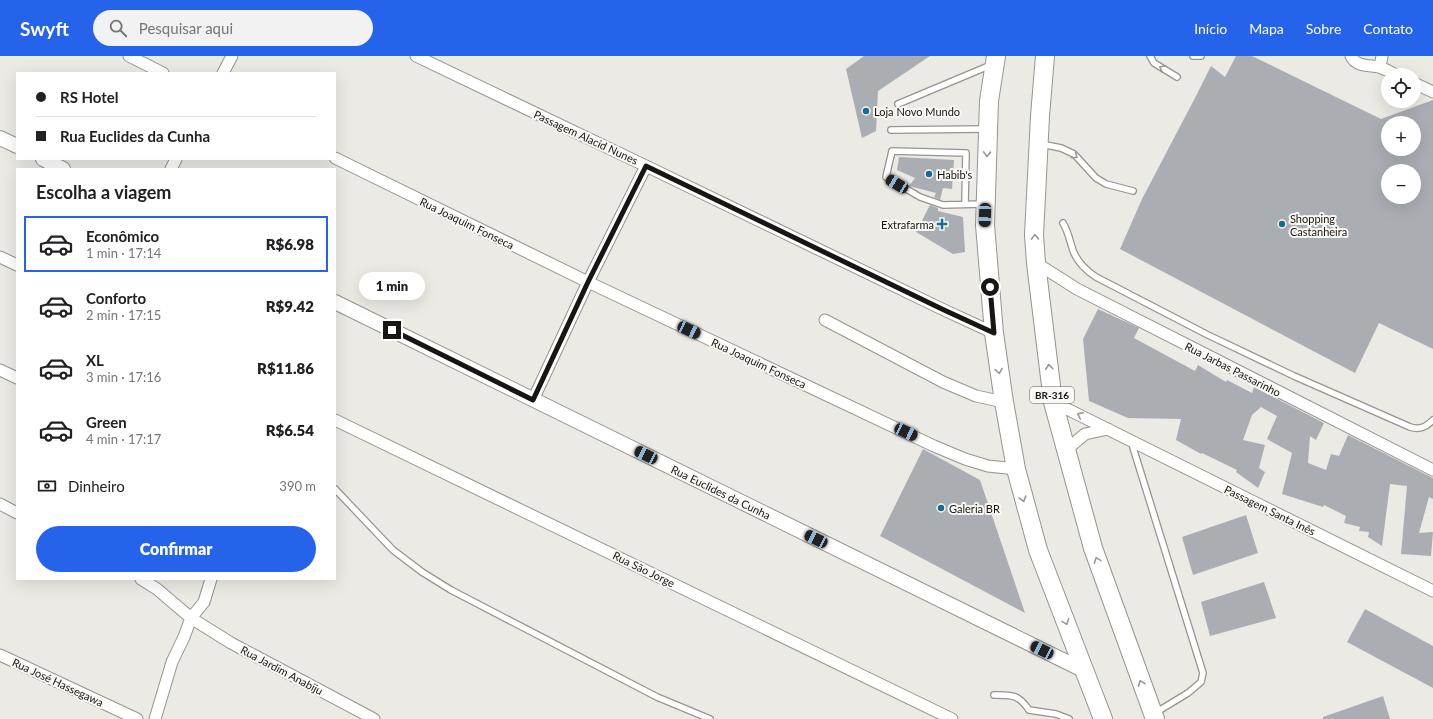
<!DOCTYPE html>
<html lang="pt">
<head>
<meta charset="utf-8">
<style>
  body { margin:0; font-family:Lato,sans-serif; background:#f2f2f2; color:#202124; height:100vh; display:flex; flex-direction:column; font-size:15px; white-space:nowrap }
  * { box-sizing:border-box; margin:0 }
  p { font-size:13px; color:#757577 }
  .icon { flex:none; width:22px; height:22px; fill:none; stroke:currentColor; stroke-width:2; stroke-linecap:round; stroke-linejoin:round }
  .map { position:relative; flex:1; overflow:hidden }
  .panel { position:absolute; left:16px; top:112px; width:320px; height:412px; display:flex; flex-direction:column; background:#fff; border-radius:0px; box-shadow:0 4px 16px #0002 }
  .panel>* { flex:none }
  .guide { position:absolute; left:16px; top:16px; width:320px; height:88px; border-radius:0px; box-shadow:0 4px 16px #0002; display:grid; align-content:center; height:88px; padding:0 20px; background:#fff }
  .fabs { position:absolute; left:1381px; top:12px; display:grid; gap:8px }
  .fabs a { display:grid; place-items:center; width:40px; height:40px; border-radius:50%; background:#fff; box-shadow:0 4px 16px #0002; font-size:20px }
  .end { position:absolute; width:18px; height:18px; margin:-9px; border:5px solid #171614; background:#fff; box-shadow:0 0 0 2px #fff }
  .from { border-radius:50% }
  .bubble { position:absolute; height:28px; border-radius:14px; background:#fff; box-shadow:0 4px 16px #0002; font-size:13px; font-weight:800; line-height:28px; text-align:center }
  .car { position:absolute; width:12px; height:24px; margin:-12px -6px; border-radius:5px; box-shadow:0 0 3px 1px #0007; background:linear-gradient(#222 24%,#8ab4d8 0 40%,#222 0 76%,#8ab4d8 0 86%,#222 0) }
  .guide b { display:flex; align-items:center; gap:14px; height:38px; font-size:15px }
  .guide b+b { border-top:1px solid #e0e0e0 }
  .guide i { width:10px; height:10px; background:#202124 }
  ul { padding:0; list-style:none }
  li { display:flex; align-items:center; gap:12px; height:56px; margin:0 8px 6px; padding:0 12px; border:2px solid transparent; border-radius:0px }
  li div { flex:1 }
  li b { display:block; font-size:15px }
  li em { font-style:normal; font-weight:800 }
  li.active { border-color:#2563eb }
  li>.icon { width:36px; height:36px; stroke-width:1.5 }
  h2 { padding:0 20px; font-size:18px; line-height:48px }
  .pay { display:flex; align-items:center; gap:10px; height:44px; padding:0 20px; font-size:15px }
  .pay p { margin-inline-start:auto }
  .button { display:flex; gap:8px; margin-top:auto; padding:8px 20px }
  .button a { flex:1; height:46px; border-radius:24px; background:#2563eb; color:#fff; font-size:16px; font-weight:800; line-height:46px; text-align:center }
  header { display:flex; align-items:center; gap:24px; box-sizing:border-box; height:56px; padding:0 20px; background:#2563eb; color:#fff }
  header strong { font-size:19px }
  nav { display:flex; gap:22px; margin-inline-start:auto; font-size:14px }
  .search { width:280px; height:36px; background:#f2f2f2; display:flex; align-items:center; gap:10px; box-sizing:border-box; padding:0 14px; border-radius:22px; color:#757577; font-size:15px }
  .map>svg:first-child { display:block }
  .building { fill:#aaaeb2; fill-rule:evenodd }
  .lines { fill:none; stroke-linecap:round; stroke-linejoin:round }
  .service-casing { stroke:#95948f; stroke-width:8 }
  .minor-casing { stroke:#95948f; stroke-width:13 }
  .tertiary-casing { stroke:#95948f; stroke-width:16 }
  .trunk-casing { stroke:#95948f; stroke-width:20 }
  .service { stroke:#fff; stroke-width:5.5 }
  .minor { stroke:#fff; stroke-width:11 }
  .tertiary { stroke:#fff; stroke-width:14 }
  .trunk { stroke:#fff; stroke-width:18 }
  .oneway { stroke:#979695 }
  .route { stroke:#171614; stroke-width:5 }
  .poi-dot { fill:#196a9c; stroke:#f9f8f2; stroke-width:1.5 }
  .labels { text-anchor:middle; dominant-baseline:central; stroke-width:4; stroke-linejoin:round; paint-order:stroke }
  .shield { fill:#f9f8f2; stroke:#5b5a57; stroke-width:1 }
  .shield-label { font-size:10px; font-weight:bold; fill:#171614 }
  .poi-label { font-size:11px; fill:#171614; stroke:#f9f8f2; text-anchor:start }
  .street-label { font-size:11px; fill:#171614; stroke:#f9f8f2 }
</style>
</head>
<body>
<header>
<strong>Swyft</strong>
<div class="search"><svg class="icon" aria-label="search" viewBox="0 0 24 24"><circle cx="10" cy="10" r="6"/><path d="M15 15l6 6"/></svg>Pesquisar aqui</div>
<nav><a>Início</a><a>Mapa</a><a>Sobre</a><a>Contato</a></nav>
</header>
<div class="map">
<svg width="1433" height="663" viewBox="0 0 1433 663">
  <rect width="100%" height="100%" fill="#eceae5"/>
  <!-- building -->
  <path class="building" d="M864,0h66l-52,35 -2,40 -14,7 -16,-69z
    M1236,0h16l129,63 52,-19v249l-54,-26 -24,50 -235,-124 22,-50 54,-103 15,-30 14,11zM1388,67h26v26h-26zM1388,115h26v26h-26z
    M899,101l55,3 -2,29 -9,-1 -3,12 -6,-3 2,-4 -27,-7 6,-8 -18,-8z
    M930,149l8,3v3l25,6 2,35 -12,2 -37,-22z
    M1098,253l41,19 -5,10 61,33 3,-6 28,17 1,-2 25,13 2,-6 70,36 -8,17 -6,-4 -2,27 18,7 5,-16 8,2 9,-21 85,43v21l-4,-2 -10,36 14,-1 -2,24 -30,-2 6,-68 -17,-2 -8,62 -14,-9 1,-5 -10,-1 1,-4 -16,-4 2,-7 -22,-11 -1,2 -41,-13 10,-41 -25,-14 10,-23 -16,-9 -9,8 -9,25 22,5 -6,23 6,4 -7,16 -22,-16 1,-2 -35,-17 -1,1 -25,-14 5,-21 -53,-1 -39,-17 -6,-62z
    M923,393l57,31 45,133 -145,-77z
    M1246,459l12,38 -65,22 -11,-38z
    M1264,526l12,36 -66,18 -9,-34z
    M1365,553l68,37v42l-86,-46z
    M1383,640l7,23h-67v-2z"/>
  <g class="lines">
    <!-- service casing -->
    <g class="service-casing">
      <path id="service" d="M1150,0l4,7 23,14
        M1193,0h8
        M898,48l93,-39
        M891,74l95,-1
        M1041,88l20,4 13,6 22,24 10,6 27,7
        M965,148l1,-51 -74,-2 -6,26 34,20 23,8 40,-1
        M1063,167c6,10 7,20 11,30 5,11 13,18 22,24l112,58 86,41 116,51c10,3 16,0 23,-7
        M1131,385l72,232 -2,9 -13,11 -33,20
        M335,433l58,61 29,22 29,18 206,107 53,22
        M994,639c18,0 24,-1 35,15l27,4 13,5"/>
    </g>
    <!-- minor casing -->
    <g class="minor-casing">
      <path id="minor" d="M129,0l34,17
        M416,0l230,110 298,144 50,23
        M1351,0c5,11 18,9 28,11 6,2 12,5 17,8
        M1380,11l2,-11
        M223,17l9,-17
        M1414,27l19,9
        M335,102l253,124 346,164 31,13 23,7 28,3
        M171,113l5,-10
        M0,201l17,8
        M1036,207l41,26 356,181
        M825,264l118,62 33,14 28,6
        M0,314l17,8
        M533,344l55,-118 58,-116
        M1053,346l380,189
        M335,364l617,299
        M1066,394l19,-16 23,-5
        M0,448l17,9
        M141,523l16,10 34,29 40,25 143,76
        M0,599l137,64
        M155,663l17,-57 12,-25 7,-19 13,-16 7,-23"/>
    </g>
    <!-- tertiary casing -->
    <g class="tertiary-casing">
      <path id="tertiary" d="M0,82l17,8
        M43,103l20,10
        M335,246l750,369"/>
    </g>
    <!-- trunk casing -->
    <g class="trunk-casing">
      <path id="trunk" d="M996,0l-7,45 -4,124 9,108 10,69 12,67 22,81 65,169
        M1045,0l-5,60 -6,119 2,28 17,139 40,146 62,171"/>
    </g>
    <!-- service -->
    <use href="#service" class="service"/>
    <!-- minor -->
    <use href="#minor" class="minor"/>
    <!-- tertiary -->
    <use href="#tertiary" class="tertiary"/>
    <!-- trunk -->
    <use href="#trunk" class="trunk"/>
  </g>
  <!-- one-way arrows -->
  <defs><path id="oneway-chevron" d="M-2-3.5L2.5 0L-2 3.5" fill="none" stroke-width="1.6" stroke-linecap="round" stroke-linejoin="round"/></defs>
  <g class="oneway">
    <use href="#oneway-chevron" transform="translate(1162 12) rotate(-150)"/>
    <use href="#oneway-chevron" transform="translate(987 98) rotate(92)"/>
    <use href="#oneway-chevron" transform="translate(1075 100) rotate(39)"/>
    <use href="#oneway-chevron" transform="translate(1035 181) rotate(-91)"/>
    <use href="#oneway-chevron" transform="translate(1049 311) rotate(-97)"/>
    <use href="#oneway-chevron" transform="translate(999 315) rotate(81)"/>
    <use href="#oneway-chevron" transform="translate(1080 359) rotate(-154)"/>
    <use href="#oneway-chevron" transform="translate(1023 443) rotate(74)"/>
    <use href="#oneway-chevron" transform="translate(1097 504) rotate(-110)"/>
    <use href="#oneway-chevron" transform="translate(1066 566) rotate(69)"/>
    <use href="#oneway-chevron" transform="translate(1141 627) rotate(-111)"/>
  </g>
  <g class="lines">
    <!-- route -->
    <path class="route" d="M392,274l141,70 55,-118 58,-116 298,144 50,23 -4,-46"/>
  </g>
  <!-- markers -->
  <g class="poi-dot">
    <circle cx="866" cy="55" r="4"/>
    <circle cx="929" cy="118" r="4"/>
    <path d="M940 162h4v4h4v4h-4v4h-4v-4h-4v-4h4z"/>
    <circle cx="1282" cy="168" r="4"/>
    <circle cx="941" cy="452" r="4"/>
  </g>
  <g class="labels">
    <!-- shield labels -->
    <rect class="shield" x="1030" y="331" width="44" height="16" rx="3"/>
    <g class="shield-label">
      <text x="1052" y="339">BR-316</text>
    </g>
    <!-- poi labels -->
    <g class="poi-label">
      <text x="874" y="55">Loja Novo Mundo</text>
      <text x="937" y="118">Habib's</text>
      <text x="1290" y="162">Shopping<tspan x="1290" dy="13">Castanheira</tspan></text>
      <text x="934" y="168" text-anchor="end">Extrafarma</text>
      <text x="949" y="452">Galeria BR</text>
    </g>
    <!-- street labels -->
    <g class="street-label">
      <text transform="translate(586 81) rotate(25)">Passagem Alacid Nunes</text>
      <text transform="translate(467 167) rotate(26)">Rua Joaquim Fonseca</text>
      <text transform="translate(759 307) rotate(25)">Rua Joaquim Fonseca</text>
      <text transform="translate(1233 313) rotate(27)">Rua Jarbas Passarinho</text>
      <text transform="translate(721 436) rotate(26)">Rua Euclides da Cunha</text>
      <text transform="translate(1270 454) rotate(26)">Passagem Santa Inês</text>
      <text transform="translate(644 513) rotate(26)">Rua São Jorge</text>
      <text transform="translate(282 614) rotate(28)">Rua Jardim Anabiju</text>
      <text transform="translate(58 626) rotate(25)">Rua José Hassegawa</text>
    </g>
  </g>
</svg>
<div class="fabs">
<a><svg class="icon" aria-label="locate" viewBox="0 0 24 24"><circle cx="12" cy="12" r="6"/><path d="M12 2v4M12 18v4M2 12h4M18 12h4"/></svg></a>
<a>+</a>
<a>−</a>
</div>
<i class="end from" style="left:990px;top:231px"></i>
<i class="end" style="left:392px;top:274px"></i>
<div class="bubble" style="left:359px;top:216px;width:66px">1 min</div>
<i class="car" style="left:897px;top:128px;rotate:301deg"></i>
<i class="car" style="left:985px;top:159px;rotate:182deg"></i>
<i class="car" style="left:689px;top:274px;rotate:115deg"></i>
<i class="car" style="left:906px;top:376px;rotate:115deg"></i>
<i class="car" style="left:646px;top:399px;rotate:296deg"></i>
<i class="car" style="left:816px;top:483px;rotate:296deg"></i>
<i class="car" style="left:1042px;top:594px;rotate:296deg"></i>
<div class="guide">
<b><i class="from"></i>RS Hotel</b>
<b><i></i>Rua Euclides da Cunha</b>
</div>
<section class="panel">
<h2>Escolha a viagem</h2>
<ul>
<li class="active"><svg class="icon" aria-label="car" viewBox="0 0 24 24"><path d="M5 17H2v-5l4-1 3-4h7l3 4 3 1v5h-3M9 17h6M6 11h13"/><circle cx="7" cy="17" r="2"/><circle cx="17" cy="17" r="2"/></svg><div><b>Econômico</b><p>1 min · 17:14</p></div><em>R$6.98</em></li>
<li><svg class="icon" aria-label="car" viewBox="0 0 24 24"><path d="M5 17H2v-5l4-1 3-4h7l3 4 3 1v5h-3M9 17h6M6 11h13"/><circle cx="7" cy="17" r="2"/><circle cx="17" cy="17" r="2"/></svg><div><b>Conforto</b><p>2 min · 17:15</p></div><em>R$9.42</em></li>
<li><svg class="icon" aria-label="car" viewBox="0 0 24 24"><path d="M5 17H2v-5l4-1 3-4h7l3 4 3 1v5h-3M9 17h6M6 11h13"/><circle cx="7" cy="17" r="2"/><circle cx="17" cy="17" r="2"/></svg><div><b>XL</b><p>3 min · 17:16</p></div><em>R$11.86</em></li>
<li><svg class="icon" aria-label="car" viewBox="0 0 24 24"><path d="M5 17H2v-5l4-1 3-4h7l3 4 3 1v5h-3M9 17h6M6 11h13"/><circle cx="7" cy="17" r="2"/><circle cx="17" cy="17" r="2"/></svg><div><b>Green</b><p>4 min · 17:17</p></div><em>R$6.54</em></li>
</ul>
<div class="pay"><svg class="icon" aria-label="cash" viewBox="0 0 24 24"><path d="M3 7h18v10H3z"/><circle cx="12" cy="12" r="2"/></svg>Dinheiro<p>390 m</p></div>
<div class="button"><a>Confirmar</a></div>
</section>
</div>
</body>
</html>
